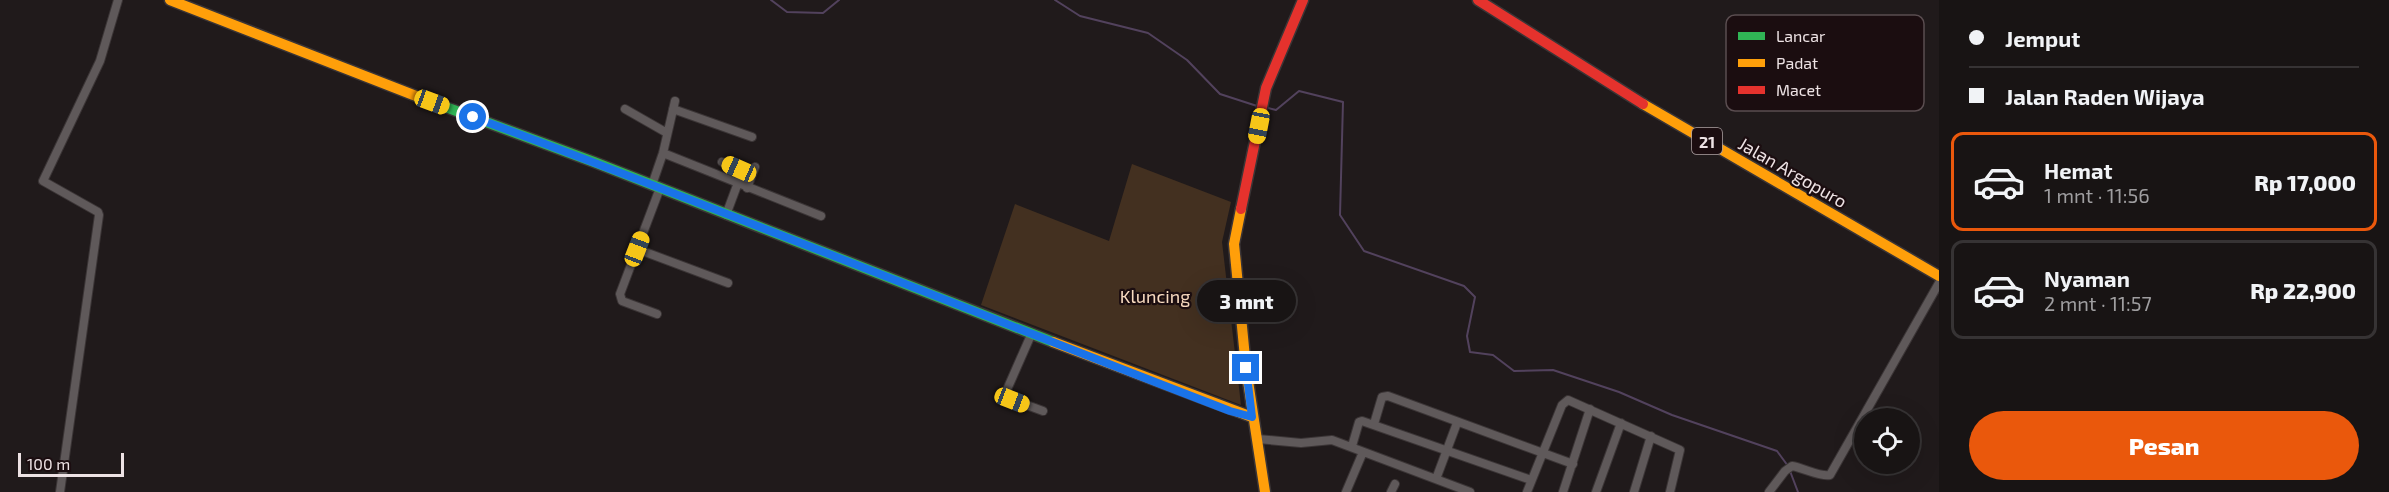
<!DOCTYPE html>
<html lang="id">
<head>
<meta charset="utf-8">
<style>
  body { margin:0; font-family:"Exo 2",sans-serif; background:#211d1d; color:#f1f3f6; height:100vh; display:flex; flex-direction:column; font-size:22px; white-space:nowrap }
  * { box-sizing:border-box; margin:0 }
  p { font-size:20px; color:#9f9ea0 }
  .icon { flex:none; width:33px; height:33px; fill:none; stroke:currentColor; stroke-width:2; stroke-linecap:round; stroke-linejoin:round }
  .map { position:relative; flex:1; overflow:hidden }
  .panel { display:flex; flex-direction:column; background:#181414; width:450px }
  .panel>* { flex:none }
  .top-card { display:grid; align-content:center; height:132px; padding:0 30px; background:#181414 }
  .tools { position:absolute; left:1854px; top:408px; display:grid; gap:12px }
  .tools a { display:grid; place-items:center; width:66px; height:66px; border-radius:50%; background:#181414; box-shadow:0 6px 24px #0002,0 0 0 2px #363334; font-size:30px }
  .scale { position:absolute; left:18px; bottom:15px; width:106px; box-sizing:border-box; padding-left:6px; border:3px solid #ede2e4; border-top:0; font-size:16px; line-height:21px; white-space:nowrap; color:#ede2e4; -webkit-text-stroke:4px #1b0d10; paint-order:stroke }
  .end { position:absolute; width:27px; height:27px; margin:-14px; border:8px solid #1a73e8; background:#fff; box-shadow:0 0 0 3px #fff }
  .from { border-radius:50% }
  .bubble { position:absolute; height:42px; border-radius:21px; background:#181414; box-shadow:0 6px 24px #0002,0 0 0 2px #363334; font-size:20px; font-weight:800; line-height:42px; text-align:center }
  .car { position:absolute; width:18px; height:36px; margin:-18px -9px; border-radius:8px; box-shadow:0 0 4px 2px #0007; background:linear-gradient(#f5c518 24%,#345 0 40%,#f5c518 0 76%,#345 0 86%,#f5c518 0) }
  .top-card b { display:flex; align-items:center; gap:21px; height:57px; font-size:22px }
  .top-card b+b { border-top:2px solid #363334 }
  .top-card i { width:15px; height:15px; background:#f1f3f6 }
  ul { padding:0; list-style:none }
  li { display:flex; align-items:center; gap:18px; height:99px; margin:0 12px 9px; padding:0 18px; border:3px solid #363334; border-radius:12px }
  li div { flex:1 }
  li b { display:block; font-size:22px }
  li em { font-style:normal; font-weight:800 }
  li.on { border-color:#ea580c }
  li>.icon { width:54px; height:54px; stroke-width:1.5 }
  .primary-button { display:flex; gap:12px; margin-top:auto; padding:12px 30px }
  .primary-button a { flex:1; height:69px; border-radius:36px; background:#ea580c; color:#fff; font-size:24px; font-weight:800; line-height:69px; text-align:center }
  main { display:flex; flex:1; min-height:0 }
  .map>svg:first-child { display:block }
  .green { fill:#433020 }
  .lines { fill:none; stroke-linecap:round; stroke-linejoin:round }
  .stream { stroke:#52425d; stroke-width:2 }
  .street-casing { stroke:#3b3536; stroke-width:10 }
  .fast-casing { stroke:#3b3536; stroke-width:13 }
  .slow-casing { stroke:#3b3536; stroke-width:13 }
  .jam-casing { stroke:#3b3536; stroke-width:13 }
  .street { stroke:#5f595a; stroke-width:8 }
  .fast { stroke:#30b455; stroke-width:10 }
  .slow { stroke:#ff9f0a; stroke-width:10 }
  .jam { stroke:#e5322d; stroke-width:10 }
  .route { stroke:#1a73e8; stroke-width:8 }
  .labels { text-anchor:middle; dominant-baseline:central; stroke-width:4.5; stroke-linejoin:round; paint-order:stroke }
  .shield { fill:#1b0d10; stroke:#aea2a4; stroke-width:1.5 }
  .shield-label { font-size:16px; font-weight:bold; fill:#ede2e4 }
  .street-label { font-size:18px; fill:#ede2e4; stroke:#1b0d10 }
  .park-label { font-size:18px; fill:#f9dbc0; stroke:#1b0d10 }
  .key { fill:#1b0d10; stroke:#5a4d50; stroke-width:1.5 }
  .key-label { font-size:16px; fill:#ede2e4 }
</style>
</head>
<body>
<main>
<div class="map">
<svg width="1939" height="492" viewBox="0 0 1939 492">
  <rect width="100%" height="100%" fill="#201a1b"/>
  <!-- green -->
  <path class="green" d="M1132,164l99,38 -9,40 19,163 -260,-100 34,-101 94,37z"/>
  <g class="lines">
    <!-- stream -->
    <path class="stream" d="M771,0l16,12 36,1 16,-13
      M1055,0l25,16 68,17 39,27 33,34 37,12
      M1268,108l8,2 23,-19 44,11 -3,113 24,36 100,35 11,11 -8,39 3,16 23,3 21,16 39,-1 66,22 53,23 105,36 11,15
      M1790,471l8,21"/>
    <!-- street casing -->
    <g class="street-casing">
      <path id="street" d="M625,109l42,24
        M673,109l79,28
        M663,153l158,63
        M722,162l20,10 -16,43
        M652,185l11,-32 12,-52
        M747,188l8,-21
        M637,249l91,34
        M657,314l-35,-13 -2,-7 40,-106
        M1031,335l-26,59 8,6 30,11
        M1374,424l8,-27 6,-1 185,68
        M1258,439l43,4 31,-3 138,52
        M1352,446l7,-24 3,-1 169,59
        M1436,479l21,-56
        M60,492l39,-277 -1,-3 -55,-31 57,-120 18,-61
        M1346,492l17,-40
        M1391,492l4,-8
        M1527,492l35,-87 6,-5 112,50 -10,42
        M1563,492l27,-83
        M1596,492l25,-69
        M1634,492l17,-56
        M1769,492l16,-21 7,-5c12,2 28,11 38,9l109,-192"/>
    </g>
    <!-- fast casing -->
    <g class="fast-casing">
      <path id="fast" d="M416,96l178,66 459,180"/>
    </g>
    <!-- slow casing -->
    <g class="slow-casing">
      <path id="slow" d="M170,0l246,96
        M1643,104l296,172
        M1241,209l-7,35 12,124 19,124
        M1053,342l199,75"/>
    </g>
    <!-- jam casing -->
    <g class="jam-casing">
      <path id="jam" d="M1478,0l165,104
        M1241,209l25,-121 37,-88"/>
    </g>
    <!-- street -->
    <use href="#street" class="street"/>
    <!-- fast -->
    <use href="#fast" class="fast"/>
    <!-- slow -->
    <use href="#slow" class="slow"/>
    <!-- jam -->
    <use href="#jam" class="jam"/>
  </g>
  <g class="lines">
    <!-- route -->
    <path class="route" d="M473,117c253,94 504,197 757,294l22,6 -6,-49"/>
  </g>
  <g class="labels">
    <!-- shield labels -->
    <rect class="shield" x="1692" y="128" width="30" height="26" rx="4.5"/>
    <g class="shield-label">
      <text x="1707" y="141">21</text>
    </g>
    <!-- street labels -->
    <g class="street-label">
      <text transform="translate(1793 172) rotate(30)">Jalan Argopuro</text>
    </g>
    <!-- park labels -->
    <g class="park-label">
      <text x="1155" y="296">Kluncing</text>
    </g>
  </g>
  <!-- legend -->
  <rect x="1726" y="15" width="198" height="96" rx="9" class="key"/>
  <rect x="1738" y="32" width="27" height="8" fill="#30b455"/>
  <rect x="1738" y="59" width="27" height="8" fill="#ff9f0a"/>
  <rect x="1738" y="86" width="27" height="8" fill="#e5322d"/>
  <g class="key-label">
    <text x="1776" y="42">Lancar</text>
    <text x="1776" y="69">Padat</text>
    <text x="1776" y="96">Macet</text>
  </g>
</svg>
<div class="tools">
<a><svg class="icon" aria-label="locate" viewBox="0 0 24 24"><circle cx="12" cy="12" r="6"/><path d="M12 2v4M12 18v4M2 12h4M18 12h4"/></svg></a>
</div>
<div class="scale">100 m</div>
<i class="end from" style="left:473px;top:117px"></i>
<i class="end" style="left:1246px;top:368px"></i>
<div class="bubble" style="left:1197px;top:280px;width:99px">3 mnt</div>
<i class="car" style="left:432px;top:102px;rotate:110deg"></i>
<i class="car" style="left:1259px;top:126px;rotate:191deg"></i>
<i class="car" style="left:739px;top:169px;rotate:294deg"></i>
<i class="car" style="left:637px;top:249px;rotate:21deg"></i>
<i class="car" style="left:1012px;top:400px;rotate:111deg"></i>
</div>
<section class="panel">
<div class="top-card">
<b><i class="from"></i>Jemput</b>
<b><i></i>Jalan Raden Wijaya</b>
</div>
<ul>
<li class="on"><svg class="icon" aria-label="car" viewBox="0 0 24 24"><path d="M5 17H2v-5l4-1 3-4h7l3 4 3 1v5h-3M9 17h6M6 11h13"/><circle cx="7" cy="17" r="2"/><circle cx="17" cy="17" r="2"/></svg><div><b>Hemat</b><p>1 mnt · 11:56</p></div><em>Rp 17,000</em></li>
<li><svg class="icon" aria-label="car" viewBox="0 0 24 24"><path d="M5 17H2v-5l4-1 3-4h7l3 4 3 1v5h-3M9 17h6M6 11h13"/><circle cx="7" cy="17" r="2"/><circle cx="17" cy="17" r="2"/></svg><div><b>Nyaman</b><p>2 mnt · 11:57</p></div><em>Rp 22,900</em></li>
</ul>
<div class="primary-button"><a>Pesan</a></div>
</section>
</main>
</body>
</html>
